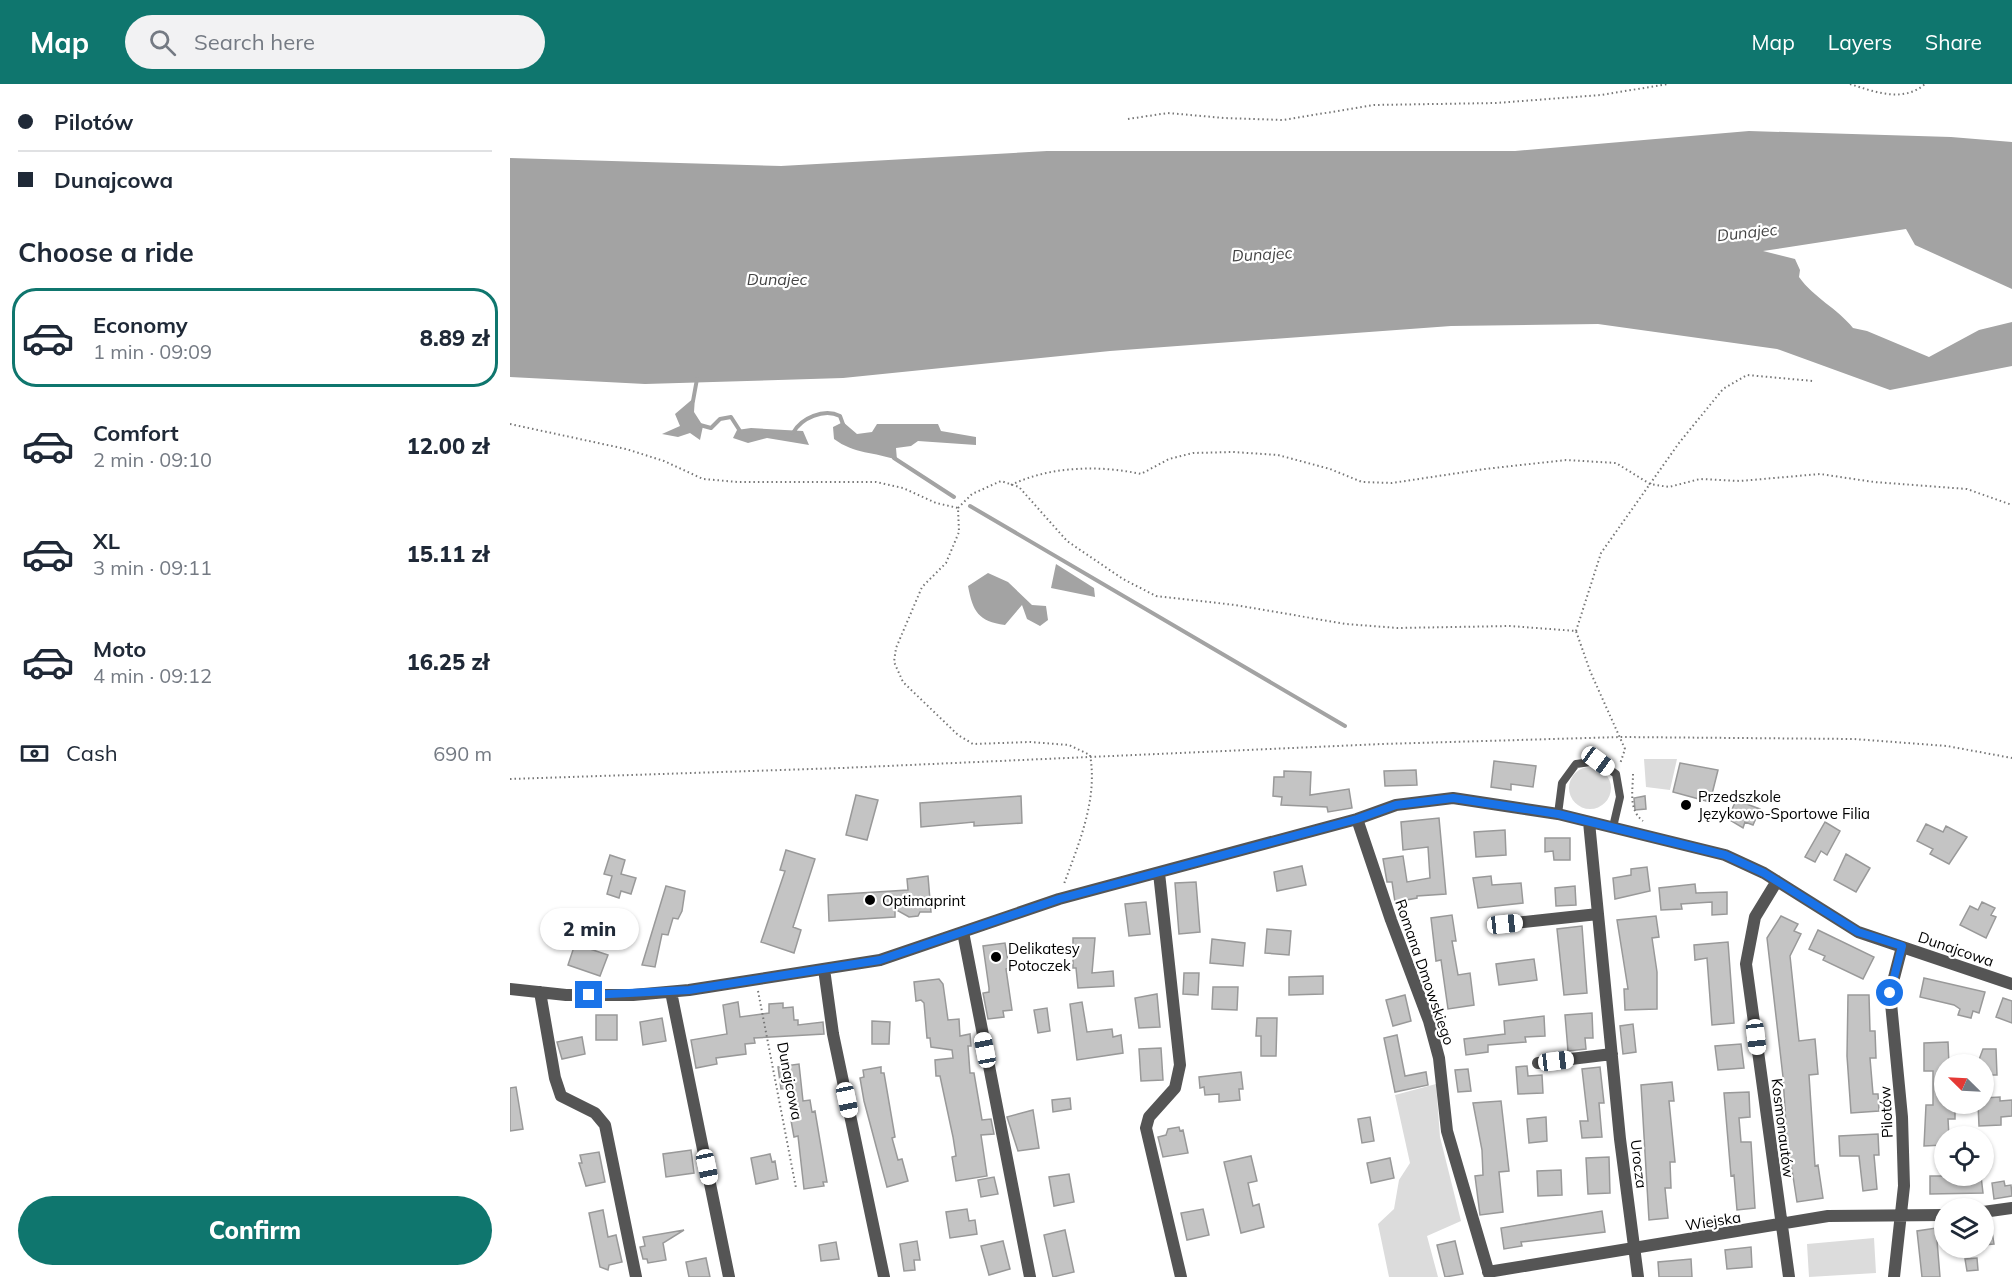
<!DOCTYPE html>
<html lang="en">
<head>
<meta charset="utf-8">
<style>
  body { margin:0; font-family:Mulish,sans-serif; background:#f2f2f3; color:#1f2937; height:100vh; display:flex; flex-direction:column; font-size:22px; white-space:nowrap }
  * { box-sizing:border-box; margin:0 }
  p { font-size:20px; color:#747a83 }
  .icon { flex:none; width:33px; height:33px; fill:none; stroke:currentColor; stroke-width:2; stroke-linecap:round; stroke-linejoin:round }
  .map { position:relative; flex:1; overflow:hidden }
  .drawer { display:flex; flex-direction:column; background:#fff; width:510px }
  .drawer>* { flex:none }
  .hud { display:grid; align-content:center; height:132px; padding:0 18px; background:#fff }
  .needle { width:39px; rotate:294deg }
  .buttons { position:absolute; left:1424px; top:970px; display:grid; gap:12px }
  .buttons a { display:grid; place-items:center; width:60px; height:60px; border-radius:50%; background:#fff; box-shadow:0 2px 4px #0004; font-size:30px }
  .end { position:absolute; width:27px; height:27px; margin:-14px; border:8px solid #1a73e8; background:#fff; box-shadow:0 0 0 3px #fff }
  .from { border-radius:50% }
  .bubble { position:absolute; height:42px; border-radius:21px; background:#fff; box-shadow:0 2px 4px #0004; font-size:20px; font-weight:800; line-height:42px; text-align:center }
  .car { position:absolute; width:18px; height:36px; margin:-18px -9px; border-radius:8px; box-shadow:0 0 4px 2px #0007; background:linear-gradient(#fff 24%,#345 0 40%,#fff 0 76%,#345 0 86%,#fff 0) }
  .hud b { display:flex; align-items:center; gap:21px; height:57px; font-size:22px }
  .hud b+b { border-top:2px solid #e0e1e3 }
  .hud i { width:15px; height:15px; background:#1f2937 }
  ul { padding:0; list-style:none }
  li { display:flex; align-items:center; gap:18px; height:99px; margin:0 12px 9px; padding:0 6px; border:3px solid transparent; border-radius:24px }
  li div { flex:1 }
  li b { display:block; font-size:22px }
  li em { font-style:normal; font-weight:800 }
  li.active { border-color:#0f766e }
  li>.icon { width:54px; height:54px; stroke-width:1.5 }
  h2 { padding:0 18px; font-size:27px; line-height:72px }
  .pay { display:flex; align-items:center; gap:15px; height:66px; padding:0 18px; font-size:22px }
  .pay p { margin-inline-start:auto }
  .cta { display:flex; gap:12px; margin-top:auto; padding:12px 18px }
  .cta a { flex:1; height:69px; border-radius:36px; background:#0f766e; color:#fff; font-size:24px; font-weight:800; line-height:69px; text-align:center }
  header { display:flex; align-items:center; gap:36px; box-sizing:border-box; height:84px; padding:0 30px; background:#0f766e; color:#fff }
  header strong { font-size:28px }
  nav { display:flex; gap:33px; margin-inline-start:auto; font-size:21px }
  .search { width:420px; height:54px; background:#f2f2f3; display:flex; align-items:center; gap:15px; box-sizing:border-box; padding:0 21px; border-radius:33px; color:#747a83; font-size:22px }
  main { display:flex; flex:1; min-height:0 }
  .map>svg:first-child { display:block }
  .green { fill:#dcdcdc }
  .water { fill:#a3a3a3 }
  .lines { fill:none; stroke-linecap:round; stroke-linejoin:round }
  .stream { stroke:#a3a3a3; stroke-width:4 }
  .building { fill:#c4c4c4; stroke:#999; stroke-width:1.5 }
  .path { stroke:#777; stroke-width:2; stroke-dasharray:1.5 3; stroke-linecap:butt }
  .lane { stroke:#555; stroke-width:8 }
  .street { stroke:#555; stroke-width:12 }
  .route { stroke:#1a73e8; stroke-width:8 }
  .poi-dot { fill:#000; stroke:#fff; stroke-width:2 }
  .labels { text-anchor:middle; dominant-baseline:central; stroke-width:4.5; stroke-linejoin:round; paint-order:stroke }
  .poi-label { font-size:15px; fill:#000; stroke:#fff; text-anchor:start }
  .street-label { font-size:15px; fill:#000; stroke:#fff }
  .water-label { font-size:16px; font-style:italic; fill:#444; stroke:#fff }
</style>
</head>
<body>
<header>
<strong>Map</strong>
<div class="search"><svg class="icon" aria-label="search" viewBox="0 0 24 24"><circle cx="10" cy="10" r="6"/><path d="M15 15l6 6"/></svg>Search here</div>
<nav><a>Map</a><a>Layers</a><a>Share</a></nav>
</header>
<main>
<section class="drawer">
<div class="hud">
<b><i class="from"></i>Pilotów</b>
<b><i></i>Dunajcowa</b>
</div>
<h2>Choose a ride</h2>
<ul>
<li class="active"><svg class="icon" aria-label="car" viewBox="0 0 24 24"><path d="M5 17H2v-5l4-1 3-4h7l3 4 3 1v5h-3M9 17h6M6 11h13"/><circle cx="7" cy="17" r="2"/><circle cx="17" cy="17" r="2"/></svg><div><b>Economy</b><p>1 min · 09:09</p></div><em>8.89 zł</em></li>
<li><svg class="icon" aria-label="car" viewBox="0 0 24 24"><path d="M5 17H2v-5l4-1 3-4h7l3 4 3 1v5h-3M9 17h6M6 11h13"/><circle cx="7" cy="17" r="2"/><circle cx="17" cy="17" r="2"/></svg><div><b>Comfort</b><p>2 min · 09:10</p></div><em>12.00 zł</em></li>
<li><svg class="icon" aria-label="car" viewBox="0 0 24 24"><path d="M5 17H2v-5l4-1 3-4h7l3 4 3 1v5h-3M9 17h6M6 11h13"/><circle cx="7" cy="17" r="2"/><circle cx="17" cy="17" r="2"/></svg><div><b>XL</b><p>3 min · 09:11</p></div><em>15.11 zł</em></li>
<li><svg class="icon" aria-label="car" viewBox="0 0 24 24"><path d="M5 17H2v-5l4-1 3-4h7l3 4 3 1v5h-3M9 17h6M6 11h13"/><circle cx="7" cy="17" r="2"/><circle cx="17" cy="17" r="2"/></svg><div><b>Moto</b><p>4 min · 09:12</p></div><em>16.25 zł</em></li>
</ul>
<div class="pay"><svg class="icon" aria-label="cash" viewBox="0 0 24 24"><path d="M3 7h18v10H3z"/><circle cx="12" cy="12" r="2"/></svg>Cash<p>690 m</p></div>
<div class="cta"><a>Confirm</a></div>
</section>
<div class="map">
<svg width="1502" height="1193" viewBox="0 0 1502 1193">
  <rect width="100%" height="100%" fill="#fff"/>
  <!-- green -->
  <path class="green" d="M1134,675h33l-7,31 -24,-3z
    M1059 704a21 21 0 1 1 42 0a21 21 0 1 1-42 0Z
    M926,1000l4,53 21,84 -34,15 11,41h-49l-11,-53 16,-15 5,-29 11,-17 -15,-68z
    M1364,1154l2,35 -67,4 -2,-33z"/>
  <!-- water -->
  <path class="water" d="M1239,47l202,6 61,5v147l-97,-44 -9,-16 -143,22 32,8 5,11 -1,7c15,21 38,31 54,51l14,3 62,26 50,-27 33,-8v44l-122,24 -113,-41 -179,-25 -147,2 -341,25 -267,27 -198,6 -135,-7v-219l271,8 266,-15h468z
    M185,313l-1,15 9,14 -3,14 -10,-7 -12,4 -16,-3 18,-8 -5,-12z
    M333,338l14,12 15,-2 5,-8h61l3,7 35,6v8l-58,-4 -7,5 -15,2 1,12c-22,-8 -43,-6 -63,-21l-1,-12z
    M241,344l52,3 6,14 -42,-7 -19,5 -15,-5 4,-8z
    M546,480l38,24 1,9 -44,-9z
    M478,489l20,9 24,23 14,1 2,14 -8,6 -13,-7 -5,-14 -17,20c-27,-4 -32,-13 -37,-39z"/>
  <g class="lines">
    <!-- stream -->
    <path class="stream" d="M183,317l4,-22
      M190,341l11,3 9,-9 11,-2 9,14
      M283,349c8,-15 31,-25 47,-17l4,11
      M384,374l60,39
      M460,422l375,220"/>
  </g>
  <!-- building -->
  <path class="building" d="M984,677l42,5 -3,21 -22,-3v6l-20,-3z
    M1170,679l38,7 -8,32 -37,-10z
    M906,686l1,15 -32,1 -1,-15z
    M774,687l27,1 -1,23 39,-6 3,19 -24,4 -1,-5 -46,-2 1,-8 -9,-1 1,-19h10z
    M346,711l22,5 -11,40 -21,-5z
    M511,712l1,27 -48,3v-4l-53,5 -1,-24z
    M1135,712l1,13 -11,1 -1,-12z
    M1226,716l24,9 -7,16 -8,-3 -2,6 -15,-9z
    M929,734l7,76 -29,2v2l-22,4 -3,-20h-5l-4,-23 20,-3 4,26 23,-4 -2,-31 -25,3 -2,-28z
    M1315,738l15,9 -13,24 -6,-4 -6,11 -10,-5z
    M1416,740l17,8 3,-6 21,11 -18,27 -19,-10 3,-5 -16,-8z
    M995,746l1,25 -30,2 -2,-25z
    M1035,754h25v22h-16l-1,-9 -8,1z
    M276,766l29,9 -22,68 8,3 -7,23 -33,-11 24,-71 -5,-1z
    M1336,770l24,14 -14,24 -22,-12z
    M100,771l15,5 -4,14 15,4 -5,16 -10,-3 -2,7 -12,-4 5,-18 -8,-2z
    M792,782l4,19 -29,6 -3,-19z
    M1137,783l3,24 -35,8 -2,-21 18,-3v-6z
    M418,792l3,36h-11l-2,4 -9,1 -14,-8v8l-66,4 -1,-26 80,-5 -1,-11z
    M981,792l1,9 29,-2 2,20 -45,5 -5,-30z
    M686,798l4,50 -21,2 -4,-51z
    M1185,800l1,9 31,-1v22l-15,1v-13l-31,2 1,5 -21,1 -2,-22z
    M156,802l19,5 -3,20 -4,8 -5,-1 -5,17 -6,-1 -7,33 -13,-2z
    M1065,802l1,19 -20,1 -1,-18z
    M636,818l4,32 -21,2 -4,-32z
    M1472,818l13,6 -4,7 5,2 -10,21 -26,-13 10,-19 8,4z
    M942,831l4,26h-4l6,34 12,-2 4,32 -26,4 -7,-49 -5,1 -5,-43z
    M1146,832l3,21 -7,1 5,34v37l-32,1 -1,-21h4l-11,-69z
    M1271,832l17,8 -4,7 7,3 -11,22 9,85 16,-2 3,35 -9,1 6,91 3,-1 5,33 -26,4 -7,-45h-2l-5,-80 -16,-139z
    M1072,842l5,67 -23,2 -7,-66z
    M757,845l24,2 -2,24 -24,-2z
    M1308,846l56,27 -11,22 -40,-19 2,-4 -16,-7z
    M563,854h22l-3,35 21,-2 1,15 -36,2 -2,-20h-3z
    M702,855l33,4 -2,23 -33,-3z
    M1218,858l6,81 -22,2 -5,-67 -12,2 -1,-15z
    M495,859l4,25 -3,1 6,41 -9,1 1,6 -16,2 -5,-26 6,-1v-4l-6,-42z
    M65,860l33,11 -8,21 -32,-11z
    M1024,875l3,21 -38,5 -3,-21z
    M674,889h15l-1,22 -15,-1z
    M813,892v18l-34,1v-18z
    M1414,894l61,14 -6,21 -6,-2 -2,7 -13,-3 2,-6 -6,-4 -34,-8z
    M429,895l4,5 5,36 11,-1 1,17 10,-2 1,12h-3l2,27h4l8,47 9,-1 3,15 -13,1 6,41 -31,5 -4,-24 4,-1 -3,-19 -13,-61h-4l-1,-16 18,-2 -1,-8 -21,-3 -1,-9h-3l-3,-35 -3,-3 -5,1 -2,-19z
    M703,903h25l-1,23 -25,-1z
    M647,910l3,33 -21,1 -4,-30z
    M895,911l6,26 -18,5 -7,-26z
    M1338,911h21l1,36h5l1,27h-6l3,36h5l1,17 -28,2 -4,-57z
    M1493,914l9,3v22l-16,-6z
    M228,918l2,15 29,-4v-9l14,-1v5l10,-1 1,13h4v5l25,-3 1,12 -70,4 1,5 -10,1 1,10 -30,4 1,6 -21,4 -5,-28 36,-6 -4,-29z
    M572,918l5,30 25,-3 1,8 8,-2 2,18 -46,7 -7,-56z
    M537,924l3,23 -12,2 -4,-23z
    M1082,929l1,25h-8l1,11 -18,2 -3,-36z
    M86,931h21v25h-21z
    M1034,932l1,20 -20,1 1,5 -38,3v7l-22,3 -2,-16 41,-5 -1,-13z
    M152,934l4,23 -23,4 -3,-23z
    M747,934h20l-1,38h-15v-20h-5z
    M362,937l18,1 -1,22h-17z
    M1123,940l3,28 -13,2 -3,-28z
    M887,951l8,41 21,-4 2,13 -33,7 -11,-54z
    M72,953l3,17 -23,5 -5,-17z
    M1438,958l1,23h-5v39h11v15h-7l1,18h-5v8l-20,1 2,-41h7v-34h-9v-28z
    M1231,960l3,24 -26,2 -3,-24z
    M651,964l2,32 -22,1 -2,-32z
    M1473,965h13l1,26h-14v-10h-6z
    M289,980l4,37 7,-1 2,12 3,-1 12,71h-4l1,4 -20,3 -6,-53 -4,1 -4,-22 6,-1 -5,-26 -10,1 -3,-22z
    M1017,982l1,10 14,-1 1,18 -25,1 -2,-27z
    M371,983v6h3l11,64 -3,1 6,22 4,-1 6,22 -21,6 -23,-86 -4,-23 4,-1 -1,-7z
    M1090,983l4,36h-5l3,34 -20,1 -2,-17h8l-6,-52z
    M958,985l3,22 -13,1 -3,-22z
    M731,988l2,17h-4l1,11 -21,2v-8l-14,1 -1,-8 -4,1 -1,-11z
    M1162,998l2,19h-5l6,61h-5l1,26h-6l3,30 -19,2 -8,-135z
    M6,1003l7,42 -13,2v-43z
    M1239,1008l1,25 -11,1 2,24h10l4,66 -18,2 -3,-35 -3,1 -7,-83z
    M1490,1013v4l12,-1v16l-11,1v8l-22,1 -1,-22h5v-6z
    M560,1014l1,11 -18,3 -1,-12z
    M991,1017l8,70 -10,1 4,40 -23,3 -5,-39 8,-1 -1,-25 -9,-47z
    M523,1026l6,38 -21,3 -11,-34z
    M860,1033l4,24 -12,2 -4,-24z
    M1036,1033l1,24 -18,2 -2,-24z
    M669,1043l1,4 3,-1 5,23 -25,4 -5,-20 8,-2 2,-6z
    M1368,1050l1,21h-5l3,34 -14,2 -4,-35h-19l-1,-20z
    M181,1066l3,23 -28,4 -3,-23z
    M89,1068l6,30 -19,4 -7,-23h3l-2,-8z
    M260,1070l2,8 3,-1 3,18 -22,5 -5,-26z
    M741,1072l6,25 -9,2 5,23 6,-2 5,23 -23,6 -17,-71z
    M1099,1073l1,36 -22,1 -2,-36z
    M880,1074l4,20 -23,5 -4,-20z
    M1051,1086l1,25 -24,1 -1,-25z
    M559,1090l5,28 -20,4 -5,-29z
    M1420,1092h51l2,17 -53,1z
    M484,1093l4,17 -17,3 -3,-17z
    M1494,1097l1,5 6,-1 1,11 -18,3 -2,-16z
    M457,1125l2,12 6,-1 2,14 -27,4 -4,-26z
    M693,1125l6,26 -22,5 -6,-27z
    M93,1126l5,27 8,-2 6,27 -13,3 -1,5 -8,-3 -11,-54z
    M1092,1127l3,21 -84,10 1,4 -18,3 -3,-21z
    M1480,1135l4,25 -11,1v-25z
    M1426,1144l4,49h-18l-5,-46z
    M174,1146l-21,13 3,17 -18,3 -1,-4h-4l-3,-12 5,-1 -2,-9z
    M555,1146l9,42 -21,5 -9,-42z
    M407,1157l3,19h-6l1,10 -11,1 -4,-27z
    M493,1157l7,28 -21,6 -8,-29z
    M945,1157l8,33 -18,3 -8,-32z
    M326,1158l3,17 -18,2 -2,-16z
    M1241,1163l1,20 -25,2 -2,-19z
    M196,1174l4,19h-21l-3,-15z
    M1467,1174l1,12 -11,1 -2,-12z
    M1181,1175l1,18h-33l-1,-15z"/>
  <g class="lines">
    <!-- path -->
    <path class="path" d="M1340,0c25,8 53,19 75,0
      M618,35l40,-6 56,5 59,2 91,-15 122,-2 105,-8 67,-11
      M0,340l116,25 38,12 39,18 35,3h138l27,6 33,15 22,5 1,24 -13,31 -24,24 -26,61 -2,14 9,20 55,53 15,9 57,-2 39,3 21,10c8,44 -11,88 -26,129
      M501,401c39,-19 89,-20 130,-11l28,-15 24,-6 40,-1 45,3 52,14 32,13 30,1 93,-14 81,-9 50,3 34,21 19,3 31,-8 40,2 80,-7 54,8 93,7 45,16
      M448,424l14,-14 29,-13 18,6 48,54 56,38 33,17 79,9 111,19 52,4 112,-2 66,5 14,40 35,78 -5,15
      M1066,547l25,-78 78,-110 44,-54 24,-14 66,6
      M1123,690c0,16 -5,36 10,47
      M0,695l332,-11 540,-24 239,-7 233,2 93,7 65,12
      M248,907l38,197"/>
    <!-- lane -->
    <path class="lane" d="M1048,730l4,-31 14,-19 22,-3 18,13 4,23 -7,30"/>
    <!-- street -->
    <path class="street" d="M847,735l34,101 38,101 10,37 8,73 43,146
      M1079,738l31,317 18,138
      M649,789l21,192 -5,23 -26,29 -3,11 35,149
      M1267,797l-22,36 -9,47 43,313
      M995,840l93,-10
      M453,848l67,345
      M314,885l9,65 51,243
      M0,905l56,6h67l56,-5 191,-30 179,-61 298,-80 39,-14 57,-7 105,16 167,41 39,18 94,59 154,52
      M30,908l15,86 6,18 34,17 10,12 31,152
      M161,908l58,285
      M1028,979l74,-9
      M1473,1128l29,-4
      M978,1188l340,-56 116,-1
      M1384,1193l10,-91 -2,-69 -12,-124 12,-46"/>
  </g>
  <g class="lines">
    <!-- route -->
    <path class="route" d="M79,911l100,-5 191,-30 179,-61 298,-80 39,-14 57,-7 105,16 167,41 39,18 94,59 44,14 -12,47"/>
  </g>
  <!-- markers -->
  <g class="poi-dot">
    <circle cx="1176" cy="721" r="6"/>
    <circle cx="360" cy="816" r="6"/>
    <circle cx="486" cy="873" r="6"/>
  </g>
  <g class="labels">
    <!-- poi labels -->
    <g class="poi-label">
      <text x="1188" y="712">Przedszkole<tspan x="1188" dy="17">Językowo-Sportowe Filia</tspan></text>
      <text x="372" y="816">Optimaprint</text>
      <text x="498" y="864">Delikatesy<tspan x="498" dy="17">Potoczek</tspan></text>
    </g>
    <!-- street labels -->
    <g class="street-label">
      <text transform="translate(1446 865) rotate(19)">Dunajcowa</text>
      <text transform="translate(915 888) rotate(71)">Romana Dmowskiego</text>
      <text transform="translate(280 997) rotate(79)">Dunajcowa</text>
      <text transform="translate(1376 1028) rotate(-93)">Pilotów</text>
      <text transform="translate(1273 1044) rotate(83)">Kosmonautów</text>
      <text transform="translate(1129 1080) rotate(83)">Urocza</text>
      <text transform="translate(1203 1137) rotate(-9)">Wiejska</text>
    </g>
    <!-- water labels -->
    <g class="water-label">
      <text transform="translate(1237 148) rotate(-6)">Dunajec</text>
      <text transform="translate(752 170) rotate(-3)">Dunajec</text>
      <text x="267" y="195">Dunajec</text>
    </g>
  </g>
</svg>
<div class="buttons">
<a><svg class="needle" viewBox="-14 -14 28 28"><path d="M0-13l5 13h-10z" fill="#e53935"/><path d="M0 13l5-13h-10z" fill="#747a83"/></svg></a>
<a><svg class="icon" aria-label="locate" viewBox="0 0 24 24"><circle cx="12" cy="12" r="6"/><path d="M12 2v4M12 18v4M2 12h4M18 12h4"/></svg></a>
<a><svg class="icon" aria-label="layers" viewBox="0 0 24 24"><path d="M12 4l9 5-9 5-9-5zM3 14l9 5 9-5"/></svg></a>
</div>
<i class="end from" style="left:1380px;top:909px"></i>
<i class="end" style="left:79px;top:911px"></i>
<div class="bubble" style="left:30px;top:824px;width:99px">2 min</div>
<i class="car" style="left:1088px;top:677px;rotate:126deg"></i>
<i class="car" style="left:995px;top:840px;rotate:84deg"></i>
<i class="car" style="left:1246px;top:953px;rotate:173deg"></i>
<i class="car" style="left:475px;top:966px;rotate:349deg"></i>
<i class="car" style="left:1046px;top:977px;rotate:83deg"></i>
<i class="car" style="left:337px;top:1016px;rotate:168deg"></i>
<i class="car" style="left:197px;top:1083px;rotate:168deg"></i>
</div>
</main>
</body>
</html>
